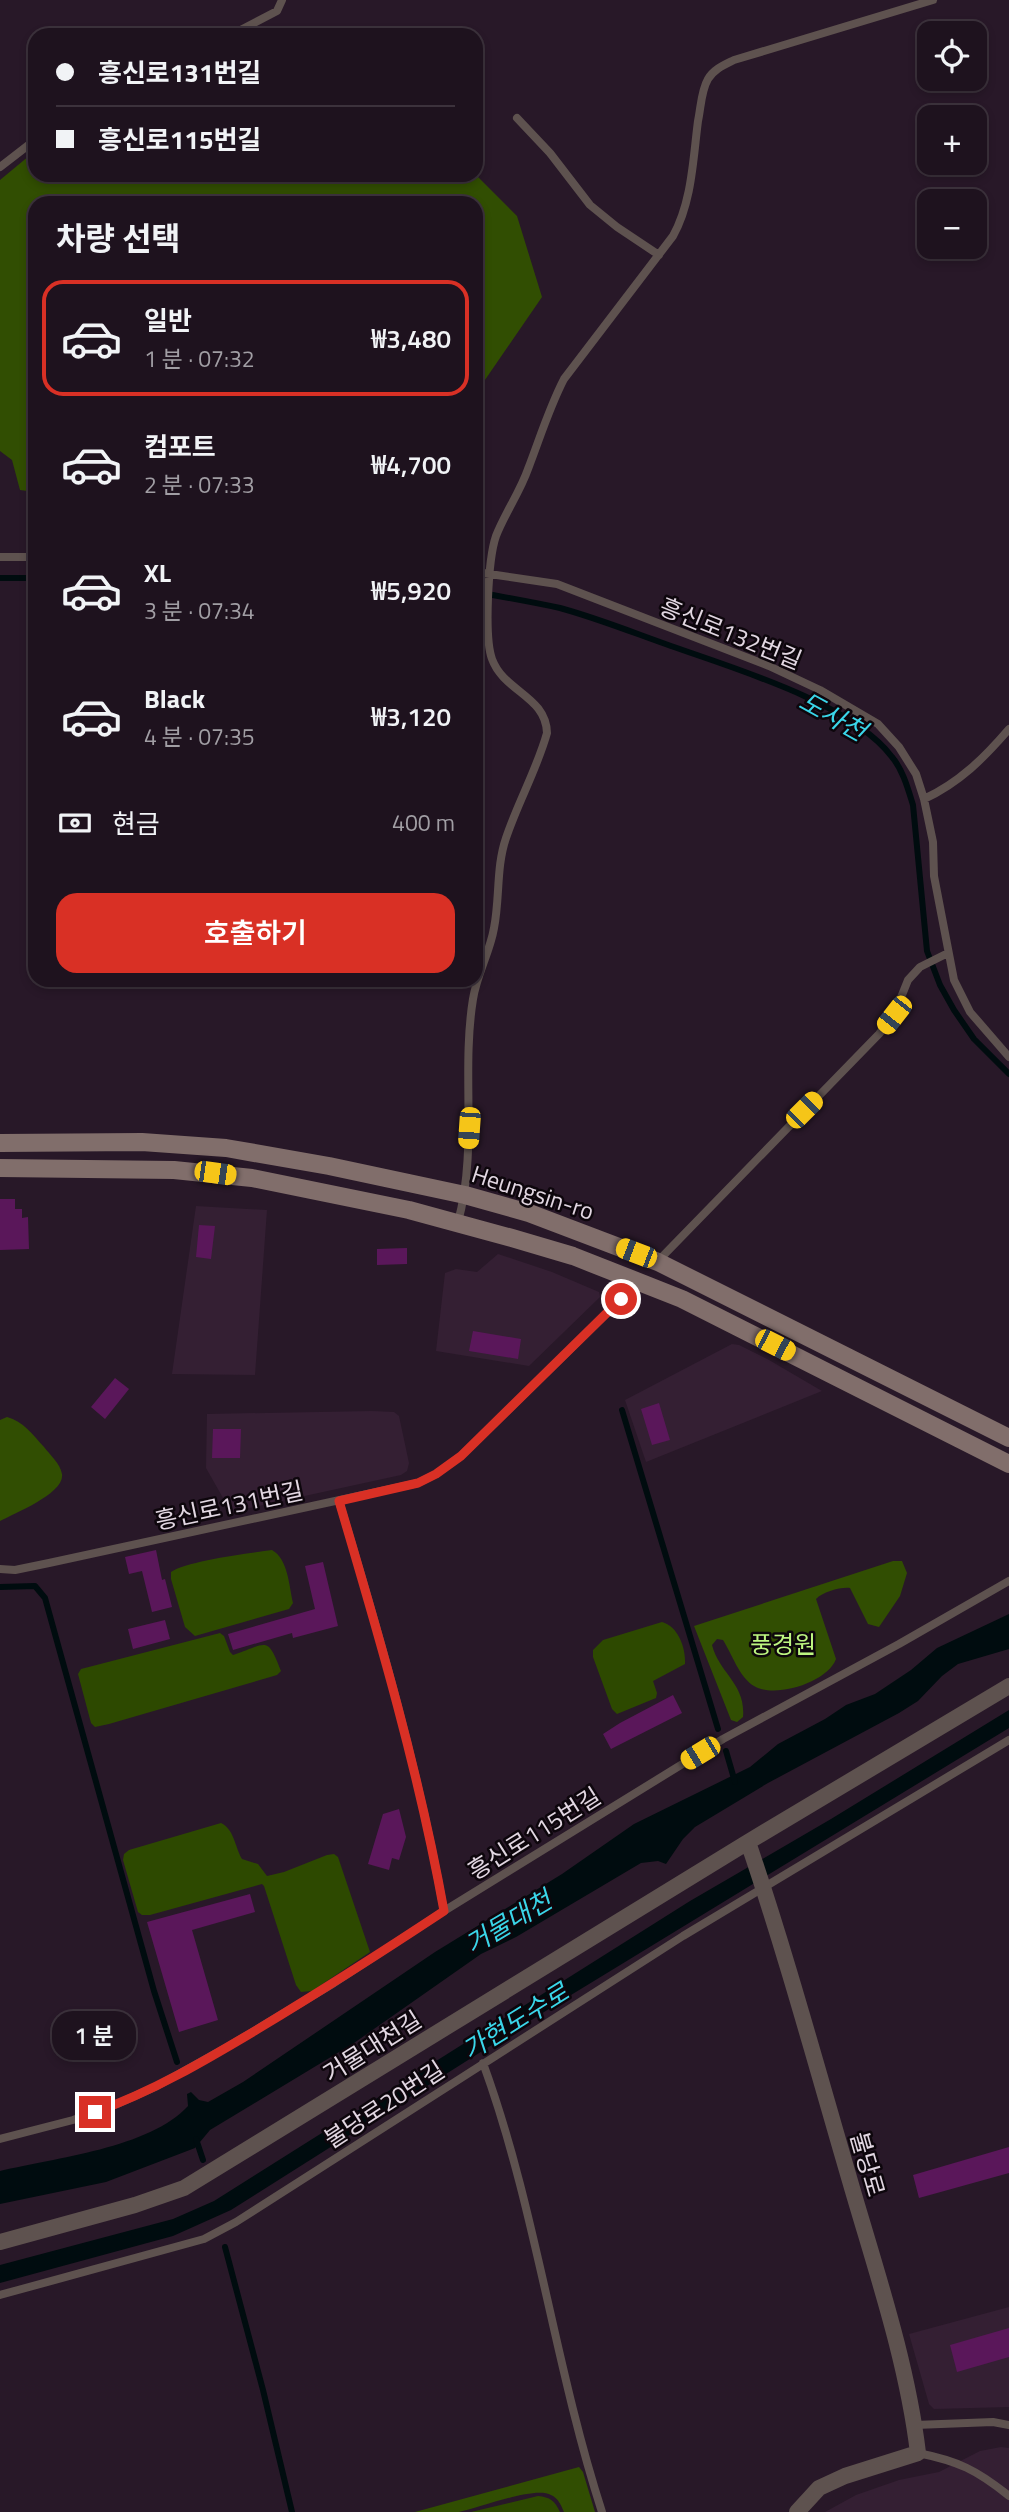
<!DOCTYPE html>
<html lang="ko">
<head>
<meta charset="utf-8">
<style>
  body { margin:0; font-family:"Titillium Web","Noto Sans KR",sans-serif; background:#2b202b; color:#f1f3f6; height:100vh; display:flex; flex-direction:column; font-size:26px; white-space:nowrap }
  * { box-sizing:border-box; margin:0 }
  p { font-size:23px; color:#a19ea4 }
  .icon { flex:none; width:38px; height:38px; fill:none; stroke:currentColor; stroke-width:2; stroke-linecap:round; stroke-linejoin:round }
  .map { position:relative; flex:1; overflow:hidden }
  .details { position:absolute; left:28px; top:196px; width:455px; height:791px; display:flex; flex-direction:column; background:#1e121e; border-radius:21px; box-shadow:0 4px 10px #0003,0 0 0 2px #3c323c }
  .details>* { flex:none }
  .guide { position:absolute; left:28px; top:28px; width:455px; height:154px; border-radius:21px; box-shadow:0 4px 10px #0003,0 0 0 2px #3c323c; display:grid; align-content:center; height:154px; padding:0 28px; background:#1e121e }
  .buttons { position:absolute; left:917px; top:21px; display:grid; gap:14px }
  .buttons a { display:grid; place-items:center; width:70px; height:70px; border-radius:14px; background:#1e121e; box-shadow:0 4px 10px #0003,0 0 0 2px #3c323c; font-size:35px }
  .end { position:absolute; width:32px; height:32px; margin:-16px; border:9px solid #d93025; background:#fff; box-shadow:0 0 0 4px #fff }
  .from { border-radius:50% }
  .bubble { position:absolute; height:49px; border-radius:21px; background:#1e121e; box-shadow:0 4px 10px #0003,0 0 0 2px #3c323c; font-size:23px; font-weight:600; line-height:49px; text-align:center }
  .car { position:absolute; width:21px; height:42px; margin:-21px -10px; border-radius:9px; box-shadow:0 0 5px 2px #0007; background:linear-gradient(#f5c518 24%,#345 0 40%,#f5c518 0 76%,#345 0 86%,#f5c518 0) }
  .guide b { display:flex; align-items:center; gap:24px; height:66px; font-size:26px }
  .guide b+b { border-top:2px solid #3c323c }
  .guide i { width:18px; height:18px; background:#f1f3f6 }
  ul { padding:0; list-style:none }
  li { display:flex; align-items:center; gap:21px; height:116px; margin:0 14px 10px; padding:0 14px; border:4px solid transparent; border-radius:21px }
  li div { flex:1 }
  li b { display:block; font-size:26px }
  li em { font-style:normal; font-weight:600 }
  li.active { border-color:#d93025 }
  li>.icon { width:63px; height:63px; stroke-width:1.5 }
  h2 { padding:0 28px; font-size:32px; line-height:84px }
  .pay { display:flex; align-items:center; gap:18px; height:77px; padding:0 28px; font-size:26px }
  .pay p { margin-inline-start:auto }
  .action { display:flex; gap:14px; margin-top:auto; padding:14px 28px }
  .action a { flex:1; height:80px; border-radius:21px; background:#d93025; color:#fff; font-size:28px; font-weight:600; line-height:80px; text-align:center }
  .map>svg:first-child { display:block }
  .built { fill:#341f33 }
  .green { fill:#2d4900 }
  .forest { fill:#314e02 }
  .water { fill:#000c0f }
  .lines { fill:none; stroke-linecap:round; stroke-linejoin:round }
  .stream { stroke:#000c0f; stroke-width:6 }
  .building { fill:#5a175a }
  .service { stroke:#5e524f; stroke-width:8 }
  .minor { stroke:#5e524f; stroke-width:16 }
  .secondary { stroke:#816e6b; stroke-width:18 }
  .route { stroke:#d93025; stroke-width:9 }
  .labels { text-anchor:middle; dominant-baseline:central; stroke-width:5; stroke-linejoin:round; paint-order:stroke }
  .street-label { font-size:24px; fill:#e2d7e2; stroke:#0d060c }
  .park-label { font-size:24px; fill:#bef681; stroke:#0d060c }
  .water-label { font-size:26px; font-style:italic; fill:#3ad6e9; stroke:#0d060c }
</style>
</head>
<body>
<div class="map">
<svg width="1009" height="2512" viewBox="0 0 1009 2512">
  <rect width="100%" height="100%" fill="#281828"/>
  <!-- built -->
  <path class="built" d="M196,1206l71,4 -12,165 -83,-1z
    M498,1254l54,18 47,20 1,5 -71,69 -93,-15 9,-78 11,-4 21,3z
    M732,1344l7,1 30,15 53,31 -176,71 -21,-62z
    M372,1411l22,1 5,4 10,47 -2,8 -6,4 -170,37 -25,-44 1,-54z
    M1009,2307v100l-75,2 -5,-5 -20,-70z
    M1001,2447l8,1v64h-184l31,-17 43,-15 40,-8 41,-21z"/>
  <!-- green -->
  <path class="green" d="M272,1550c16,9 17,35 21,53l-4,6 -94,27 -10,-9 -14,-48v-7c15,-11 80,-19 101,-22z
    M662,1622c16,4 24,26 23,42l-32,17 4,12 -1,5 -39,16 -5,-5 -19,-52v-7l10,-10z
    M220,1633l4,3 6,16 3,3c34,-11 34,-21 48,16l-4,4 -168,49 -14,3 -4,-4 -13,-49 3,-5z
    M221,1823c13,6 14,24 21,36l16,5 9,12 17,-4 43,-17 7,-1 4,3 32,95 -58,39 -11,1 -5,-7 -32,-99 -2,-2 -112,31h-8l-4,-3 -15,-52 1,-6 5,-4z
    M538,2496c12,1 17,5 22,16h-89z"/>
  <!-- forest -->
  <path class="forest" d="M35,151v24h441l41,41 25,81 -66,96v-190h-441v289l-15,-2 -8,-30 -12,-9v-271z
    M7,1417c16,4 26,18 37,30 6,8 16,16 18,27 3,19 -47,39 -62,47v-101z
    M893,1561h9l5,12 -7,23 -21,31 -11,-3 -18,-36c-10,-1 -27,4 -34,11l20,60c-8,23 -61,40 -82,27 -15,-9 -22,-32 -31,-46l-6,-1 -5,6c7,28 34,39 31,72l-6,5 -6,-2 -37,-94z
    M579,2467l4,5 12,40h-31c-3,-7 -6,-14 -13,-17 -17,-9 -72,13 -92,17 -14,0 -30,0 -44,0z"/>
  <!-- water -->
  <path class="water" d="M1009,1614v35l-51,15 -16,12 -24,25 -19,12 -131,70 -73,44 -12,12 -17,25 -8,-3 -17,2 -125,74 -35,17 -127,89 -144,87 -15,18 -89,34 -106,22v-33c54,-13 150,-23 188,-65l-1,-12 4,-2 8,8 9,2 35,-20 192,-130 127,-78 72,-50 116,-57 28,-23 47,-25 21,-14 29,-11 36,-24 26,-22z
    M1009,1710v18l-438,267 -340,215 -58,26 -173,47v-18l173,-46 41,-18 476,-300 141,-82z"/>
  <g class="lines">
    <!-- stream -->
    <path class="stream" d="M0,578h35
      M476,592c28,5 56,10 84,16 37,10 74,25 111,38 62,22 181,57 221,111 11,13 16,32 21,48l14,146 13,34 14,25 20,29 35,35
      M622,1410l96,319
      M0,1587l35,-1 10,12 109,393 23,71
      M726,1751l9,31
      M196,2139l7,21
      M225,2247l38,143 29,122"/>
  </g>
  <!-- building -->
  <path class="building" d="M0,1199h15v10h7v9l6,-1 1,32 -29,1z
    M199,1225l16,1 -4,33 -15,-2z
    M407,1248v16l-30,1v-16z
    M473,1331l48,8 -3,20 -49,-8z
    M115,1378l14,11 -24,30 -14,-12z
    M659,1403l11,37 -18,5 -11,-36z
    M213,1429h28l-1,29h-28z
    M156,1550l6,30 3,-1 7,28 -20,5 -10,-41 -13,3 -4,-17z
    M323,1562l15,64 -45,12 -1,-5 -59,17 -5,-16 87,-25 -10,-43z
    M165,1620l5,19 -37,10 -5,-20z
    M673,1695l9,18 -71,36 -8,-15 17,-11z
    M399,1809l7,28 -7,23 -7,-2 -3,12 -21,-6 15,-50z
    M250,1894l5,18 -63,18 26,90 -39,12 -32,-110z
    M1009,2147v26l-90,25 -6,-23z
    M1009,2328v29l-52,15 -7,-27z"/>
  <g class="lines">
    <!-- service -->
    <path class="service" d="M231,35l46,-24 5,-11
      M517,118l33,35 40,52 27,22 42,28
      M0,167l35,-27
      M0,557h35
      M476,572l81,12 212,82 51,24 58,34 21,23 17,27 8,25 9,43 1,34 20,104 16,32 39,45
      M924,799c35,-16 60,-41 85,-70
      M458,1222c20,-73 3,-149 15,-223 4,-25 17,-47 21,-71 6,-30 2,-61 12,-90 12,-36 31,-69 41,-105 -1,-37 -43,-41 -55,-74 -8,-22 -4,-100 4,-123 9,-23 24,-44 32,-67 12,-31 21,-61 36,-90l109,-143c19,-34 20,-77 25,-115 3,-14 3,-30 10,-42 6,-10 16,-14 26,-19l199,-60
      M658,1261l221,-227 15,-19 14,-35 12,-13 28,-14
      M339,1501c41,135 80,271 105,410
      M0,1569l15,1 34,-7 369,-80 18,-9 25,-18 179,-175
      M483,2063c53,145 71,301 119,449
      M0,2139l73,-19 44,-16 40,-18 72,-40 105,-63 110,-72 279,-172 176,-95 110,-63
      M0,2295l204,-56 32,-17 447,-286 326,-196
      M915,2425l78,-3 16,3
      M918,2453c40,8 59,17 91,43"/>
    <!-- minor -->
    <path class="minor" d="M748,1842c38,112 69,226 102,339 26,90 57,180 68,272l-73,23 -26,12 -22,24
      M0,2242l135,-37 49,-17 564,-346 261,-156"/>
    <!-- secondary -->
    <path class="secondary" d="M0,1143l142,-1 84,6 103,18 136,29 64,18 129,49 351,176
      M0,1168l174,2 78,8 157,32 103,28 61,18 109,43 327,165"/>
  </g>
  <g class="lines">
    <!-- route -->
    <path class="route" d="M95,2112c57,-20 111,-52 163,-83 63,-38 124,-77 186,-118 -25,-139 -65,-275 -105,-410l79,-18 18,-9 25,-18 160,-157"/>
  </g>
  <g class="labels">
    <!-- street labels -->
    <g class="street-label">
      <text transform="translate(731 633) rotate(22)">흥신로132번길</text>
      <text transform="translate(533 1192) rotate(18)">Heungsin-ro</text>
      <text transform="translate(229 1505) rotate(-12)">흥신로131번길</text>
      <text transform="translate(534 1833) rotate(-32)">흥신로115번길</text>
      <text transform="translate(372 2046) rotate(-32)">거물대천길</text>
      <text transform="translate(384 2104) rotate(-33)">불당로20번길</text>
      <text transform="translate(868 2164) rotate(74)">불당로</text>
    </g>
    <!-- park labels -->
    <g class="park-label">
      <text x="783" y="1644">풍경원</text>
    </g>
    <!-- water labels -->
    <g class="water-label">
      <text transform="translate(833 716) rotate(29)">도사천</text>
      <text transform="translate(508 1922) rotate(-31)">거물대천</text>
      <text transform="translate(515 2021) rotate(-32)">가현도수로</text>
    </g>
  </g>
</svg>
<div class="buttons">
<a><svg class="icon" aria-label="locate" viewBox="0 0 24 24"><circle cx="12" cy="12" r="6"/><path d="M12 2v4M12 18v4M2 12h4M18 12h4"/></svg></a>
<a>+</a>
<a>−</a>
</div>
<i class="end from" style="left:621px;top:1299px"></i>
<i class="end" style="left:95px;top:2112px"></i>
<div class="bubble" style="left:52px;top:2011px;width:84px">1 분</div>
<i class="car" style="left:894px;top:1015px;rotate:218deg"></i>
<i class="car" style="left:804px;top:1110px;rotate:45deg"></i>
<i class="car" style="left:469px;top:1128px;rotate:184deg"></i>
<i class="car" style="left:215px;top:1173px;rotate:98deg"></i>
<i class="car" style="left:636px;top:1253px;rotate:291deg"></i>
<i class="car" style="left:775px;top:1345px;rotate:117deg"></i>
<i class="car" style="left:700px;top:1753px;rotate:239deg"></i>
<div class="guide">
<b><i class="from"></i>흥신로131번길</b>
<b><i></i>흥신로115번길</b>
</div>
<section class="details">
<h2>차량 선택</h2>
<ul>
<li class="active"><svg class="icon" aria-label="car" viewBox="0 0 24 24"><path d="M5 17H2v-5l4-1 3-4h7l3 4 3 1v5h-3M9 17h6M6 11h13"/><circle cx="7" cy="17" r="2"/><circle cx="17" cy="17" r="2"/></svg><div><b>일반</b><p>1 분 · 07:32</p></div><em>₩3,480</em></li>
<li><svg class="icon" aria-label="car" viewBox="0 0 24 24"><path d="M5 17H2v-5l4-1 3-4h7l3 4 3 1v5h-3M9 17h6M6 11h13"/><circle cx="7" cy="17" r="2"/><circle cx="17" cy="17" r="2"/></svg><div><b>컴포트</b><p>2 분 · 07:33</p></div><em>₩4,700</em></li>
<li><svg class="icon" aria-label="car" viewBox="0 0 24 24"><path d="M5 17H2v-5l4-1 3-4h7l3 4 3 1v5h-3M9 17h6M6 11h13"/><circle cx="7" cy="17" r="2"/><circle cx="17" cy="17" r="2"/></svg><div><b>XL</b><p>3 분 · 07:34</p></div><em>₩5,920</em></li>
<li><svg class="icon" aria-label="car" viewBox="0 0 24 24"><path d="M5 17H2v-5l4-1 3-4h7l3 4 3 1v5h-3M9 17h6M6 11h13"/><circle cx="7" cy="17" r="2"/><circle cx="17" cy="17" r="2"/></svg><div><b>Black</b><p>4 분 · 07:35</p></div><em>₩3,120</em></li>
</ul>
<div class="pay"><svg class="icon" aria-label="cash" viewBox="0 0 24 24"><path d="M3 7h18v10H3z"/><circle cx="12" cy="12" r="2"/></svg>현금<p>400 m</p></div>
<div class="action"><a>호출하기</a></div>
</section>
</div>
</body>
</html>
